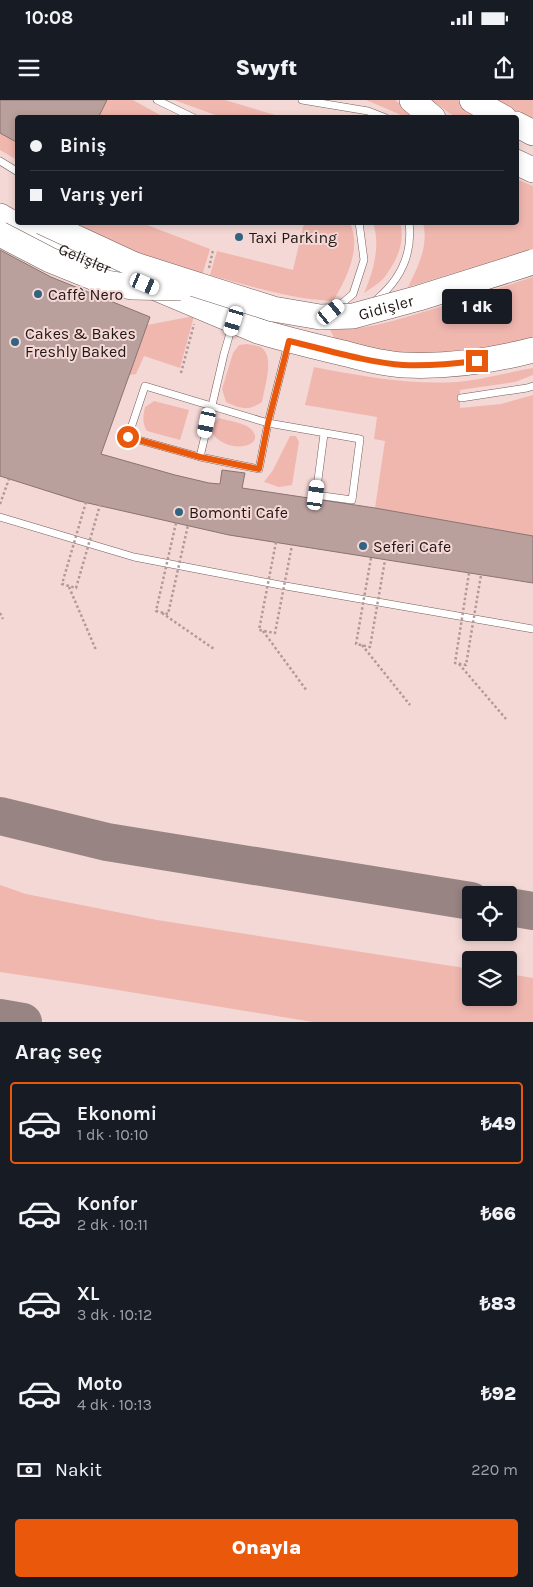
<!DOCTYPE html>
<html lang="tr">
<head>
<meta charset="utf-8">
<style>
  body { margin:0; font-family:Karla,sans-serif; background:#242831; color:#f1f3f6; height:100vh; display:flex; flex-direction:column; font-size:19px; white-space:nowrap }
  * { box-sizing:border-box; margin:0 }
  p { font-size:16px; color:#9ea1a6 }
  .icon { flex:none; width:28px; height:28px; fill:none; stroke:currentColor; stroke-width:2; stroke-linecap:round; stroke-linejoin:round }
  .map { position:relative; height:922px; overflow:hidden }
  .drawer { display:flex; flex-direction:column; background:#171b24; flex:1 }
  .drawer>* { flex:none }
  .guide { position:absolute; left:15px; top:15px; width:504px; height:110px; border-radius:5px; box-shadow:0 2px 8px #0003; display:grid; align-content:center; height:110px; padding:0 15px; background:#171b24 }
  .controls { position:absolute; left:462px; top:786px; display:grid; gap:10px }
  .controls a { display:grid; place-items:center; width:55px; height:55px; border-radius:5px; background:#171b24; box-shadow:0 2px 8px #0003; font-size:25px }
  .end { position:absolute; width:22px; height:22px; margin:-11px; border:6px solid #ea580c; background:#fff; box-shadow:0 0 0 2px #fff }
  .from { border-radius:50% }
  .bubble { position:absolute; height:35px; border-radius:5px; background:#171b24; box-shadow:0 2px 8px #0003; font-size:16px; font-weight:800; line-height:35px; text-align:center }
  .car { position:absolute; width:15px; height:30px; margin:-15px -8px; border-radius:6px; box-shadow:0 0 4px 1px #0007; background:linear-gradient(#fff 24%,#345 0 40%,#fff 0 76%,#345 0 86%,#fff 0) }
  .guide b { display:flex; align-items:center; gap:18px; height:48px; font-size:19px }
  .guide b+b { border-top:1px solid #363941 }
  .guide i { width:12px; height:12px; background:#f1f3f6 }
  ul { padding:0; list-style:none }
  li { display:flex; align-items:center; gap:15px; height:82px; margin:0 10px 8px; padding:0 5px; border:2px solid transparent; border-radius:5px }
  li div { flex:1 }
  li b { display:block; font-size:19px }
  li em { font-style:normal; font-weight:800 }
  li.on { border-color:#ea580c }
  li>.icon { width:45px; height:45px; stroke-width:1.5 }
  h2 { padding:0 15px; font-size:22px; line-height:60px }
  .pay { display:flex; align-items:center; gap:12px; height:55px; padding:0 15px; font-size:19px }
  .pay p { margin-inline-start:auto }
  .cta { display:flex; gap:10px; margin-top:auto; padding:10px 15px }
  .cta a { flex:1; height:58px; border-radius:5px; background:#ea580c; color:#fff; font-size:20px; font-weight:800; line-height:58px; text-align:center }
  .status { display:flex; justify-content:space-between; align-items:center; height:35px; padding:0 25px; background:#171b24; direction:ltr }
  .status svg { height:14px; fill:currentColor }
  header { display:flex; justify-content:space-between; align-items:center; height:65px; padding:0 15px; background:#171b24; font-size:22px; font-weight:800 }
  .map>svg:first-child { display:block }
  .green { fill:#f0b7af }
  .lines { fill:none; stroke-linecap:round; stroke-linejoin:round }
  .taxiway { stroke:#988482; stroke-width:38 }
  .building { fill:#baa09d; stroke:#8b7370 }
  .lane-casing { stroke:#755d5b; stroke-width:8 }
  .highway-casing { stroke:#755d5b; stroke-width:26 }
  .path { stroke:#b09a98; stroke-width:2.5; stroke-dasharray:2.5 2.5; stroke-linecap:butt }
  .lane { stroke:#fff; stroke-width:7 }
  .highway { stroke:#fff; stroke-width:25 }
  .highway-bridge-casing { stroke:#755d5b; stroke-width:26; stroke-linecap:butt }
  .path-bridge { stroke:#b09a98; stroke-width:2.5; stroke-dasharray:2.5 2.5; stroke-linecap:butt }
  .highway-bridge { stroke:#fff; stroke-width:25 }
  .route { stroke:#ea580c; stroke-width:6 }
  .poi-dot { fill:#326482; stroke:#f4d8d5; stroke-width:2 }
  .labels { text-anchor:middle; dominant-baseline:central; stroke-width:4; stroke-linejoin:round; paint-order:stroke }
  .poi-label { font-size:16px; fill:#211716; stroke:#f4d8d5; text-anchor:start }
  .street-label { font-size:16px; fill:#211716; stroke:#f4d8d5 }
</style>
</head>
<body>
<div class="status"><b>10:08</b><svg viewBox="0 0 49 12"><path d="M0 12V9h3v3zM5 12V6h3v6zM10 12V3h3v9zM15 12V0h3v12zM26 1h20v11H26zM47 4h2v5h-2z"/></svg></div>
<header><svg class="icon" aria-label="menu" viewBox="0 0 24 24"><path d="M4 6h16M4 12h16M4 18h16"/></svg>Swyft<svg class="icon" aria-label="share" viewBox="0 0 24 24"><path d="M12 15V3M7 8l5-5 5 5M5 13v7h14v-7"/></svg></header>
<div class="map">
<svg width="533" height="922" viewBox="0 0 533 922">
  <rect width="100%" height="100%" fill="#f4d8d5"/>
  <!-- green -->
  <path class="green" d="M107,0h26l27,15 -5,3 -57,-1z
    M174,0h51l50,15 79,2h-133z
    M366,0h29l21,17h-10z
    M431,0h27l29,17h-32z
    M495,0h38v20l-14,-6z
    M0,33l17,10v17l-17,-10z
    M516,79l17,7v63l-125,38c10,-20 21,-42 15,-64l93,-1z
    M61,123h86v2l63,24 -9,30z
    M304,123h46c12,25 -4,57 -17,78 -43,-2 -83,-15 -123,-26l7,-24 76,19z
    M373,123h27c6,19 -4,40 -17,56 -5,5 -13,10 -19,14 9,-20 17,-48 9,-70z
    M533,177v67l-16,5 -118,6 -62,-12 -8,-15c33,4 63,-7 94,-16 37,-11 73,-23 110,-35z
    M194,216l-14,52 -36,-12 -8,18 -7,1 18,-50z
    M247,244c4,1 11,1 15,4 13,10 2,40 0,54 -14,9 -21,7 -36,0l-4,-13 11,-36 6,-8z
    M314,267c46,9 95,18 143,15 24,-2 52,-10 76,-14v7l-18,7 -55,8v18l41,-4 32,-9v141l-158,-28 10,-67 -11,-2 3,-22 -72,-12z
    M154,301l35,9 -9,30 -33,-9c-5,-8 -4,-14 -2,-24z
    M219,318c10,3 27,5 33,12 15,18 -28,25 -41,1l2,-8z
    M290,336h6l3,6 -7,43 -13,2 -15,-5 9,-12z
    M0,785l26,9 131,26 314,49v29h38v-24l24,4v44h-220l-226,-37 -87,-13z"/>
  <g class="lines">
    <!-- taxiway -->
    <path class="taxiway" d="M0,716l107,26 364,59
      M509,807l24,4
      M0,918l23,4"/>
  </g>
  <!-- building -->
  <path class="building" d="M0,0h107l-9,18h-80v25l-18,-10z
    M0,150l51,27 99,40 -49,137 74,21 34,8 11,1 2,-14 23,3 -3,15 133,20 158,28v47l-304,-48 -150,-34 -79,-25z"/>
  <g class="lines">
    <!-- lane casing -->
    <g class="lane-casing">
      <path id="lane" d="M157,0l37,18
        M302,0l66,11 18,7
        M0,61l18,11
        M376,200c24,-20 37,-46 33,-78
        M335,209l18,-15 11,-34 -5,-38
        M232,226l-8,28 -24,103 59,12 9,-46 20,-79
        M461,298l66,-10 6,-2
        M200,357l-72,-20 17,-51 123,37 92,16 -8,61 -36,-5 8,-61
        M0,417l134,40 146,28 253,44"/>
    </g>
    <!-- highway casing -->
    <g class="highway-casing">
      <g id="highway">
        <path d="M412,0l21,18"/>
        <path d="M472,0l32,18"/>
        <path d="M516,24l17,9"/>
        <path d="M516,62l17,8"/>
        <path id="s1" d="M0,116l37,22 221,93c30,9 59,16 89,23 18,5 38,10 57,11 43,2 87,-4 129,-15"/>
      </g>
    </g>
    <!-- path -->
    <path class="path" d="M209,168l4,-18
      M181,273l13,-49
      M0,404l9,-25
      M69,487l27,63
      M0,513l3,6
      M162,513l52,36
      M263,531l44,60
      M362,545l48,60
      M459,564l47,55"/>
    <!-- lane -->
    <use href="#lane" class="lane"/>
    <!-- highway -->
    <use href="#highway" class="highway"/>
    <!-- highway-bridge casing -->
    <g class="highway-bridge-casing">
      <g id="highway-bridge">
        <path id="s2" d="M42,122l93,43 138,44 47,8 33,-1 66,-18 114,-36"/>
        <path d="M0,134l50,26 57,23 25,4 49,1"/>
      </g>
    </g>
    <!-- path-bridge -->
    <path class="path-bridge" d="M86,402l-24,82 14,4 24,-83
      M176,423l-20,88 12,3 20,-89
      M276,442l-17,88 16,3 17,-88
      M371,458l-15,86 14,3 15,-87
      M469,473l-14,90 11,2 15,-90"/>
    <!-- highway-bridge -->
    <use href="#highway-bridge" class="highway-bridge"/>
  </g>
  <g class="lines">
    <!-- route -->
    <path class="route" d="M128,337l72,20 59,12 9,-46 21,-82c35,8 80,22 114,24 25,1 50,-1 74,-4"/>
  </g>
  <!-- markers -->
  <g class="poi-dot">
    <circle cx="239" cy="137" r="5"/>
    <circle cx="38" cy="194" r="5"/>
    <circle cx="15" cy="242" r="5"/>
    <circle cx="179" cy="412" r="5"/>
    <circle cx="363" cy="446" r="5"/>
  </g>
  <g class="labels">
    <!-- poi labels -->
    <g class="poi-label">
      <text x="249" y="137">Taxi Parking</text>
      <text x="48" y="194">Caffè Nero</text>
      <text x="25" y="233">Cakes &amp; Bakes<tspan x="25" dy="18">Freshly Baked</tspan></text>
      <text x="189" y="412">Bomonti Cafe</text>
      <text x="373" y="446">Seferi Cafe</text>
    </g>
    <!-- street labels -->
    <g class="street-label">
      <text stroke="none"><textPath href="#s1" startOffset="95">Gelişler</textPath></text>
      <text stroke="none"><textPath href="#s2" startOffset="362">Gidişler</textPath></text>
    </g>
  </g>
</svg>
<div class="controls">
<a><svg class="icon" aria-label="locate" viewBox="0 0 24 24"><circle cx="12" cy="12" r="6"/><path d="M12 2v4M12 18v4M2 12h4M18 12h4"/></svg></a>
<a><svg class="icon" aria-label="layers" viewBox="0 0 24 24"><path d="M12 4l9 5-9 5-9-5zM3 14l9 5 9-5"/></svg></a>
</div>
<i class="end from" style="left:128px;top:337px"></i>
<i class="end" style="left:477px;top:261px"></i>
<div class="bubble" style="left:442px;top:189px;width:70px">1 dk</div>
<i class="car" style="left:145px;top:184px;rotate:113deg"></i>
<i class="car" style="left:331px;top:212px;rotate:51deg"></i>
<i class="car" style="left:234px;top:221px;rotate:197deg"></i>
<i class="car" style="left:207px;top:323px;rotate:192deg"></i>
<i class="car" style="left:316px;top:395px;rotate:8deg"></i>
<div class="guide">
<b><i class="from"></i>Biniş</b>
<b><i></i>Varış yeri</b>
</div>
</div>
<section class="drawer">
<h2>Araç seç</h2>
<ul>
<li class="on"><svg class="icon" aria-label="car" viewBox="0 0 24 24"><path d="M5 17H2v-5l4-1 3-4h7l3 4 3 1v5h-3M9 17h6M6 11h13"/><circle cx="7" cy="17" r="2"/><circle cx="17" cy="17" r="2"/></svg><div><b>Ekonomi</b><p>1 dk · 10:10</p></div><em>₺49</em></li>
<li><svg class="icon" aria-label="car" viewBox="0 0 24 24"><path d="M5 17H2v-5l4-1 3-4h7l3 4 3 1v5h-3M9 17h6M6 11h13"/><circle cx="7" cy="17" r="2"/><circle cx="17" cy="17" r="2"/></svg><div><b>Konfor</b><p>2 dk · 10:11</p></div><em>₺66</em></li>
<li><svg class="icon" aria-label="car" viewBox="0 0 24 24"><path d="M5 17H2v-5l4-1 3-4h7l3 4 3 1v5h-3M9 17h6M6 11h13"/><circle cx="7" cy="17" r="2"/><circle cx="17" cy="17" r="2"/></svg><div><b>XL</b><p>3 dk · 10:12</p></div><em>₺83</em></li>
<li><svg class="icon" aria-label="car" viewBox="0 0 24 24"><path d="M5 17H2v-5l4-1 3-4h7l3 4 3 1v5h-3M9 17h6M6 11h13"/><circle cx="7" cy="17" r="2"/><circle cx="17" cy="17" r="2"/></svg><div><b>Moto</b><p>4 dk · 10:13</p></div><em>₺92</em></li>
</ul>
<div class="pay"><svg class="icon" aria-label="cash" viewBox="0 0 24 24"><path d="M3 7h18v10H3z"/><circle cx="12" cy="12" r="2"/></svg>Nakit<p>220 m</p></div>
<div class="cta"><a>Onayla</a></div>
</section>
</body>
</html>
